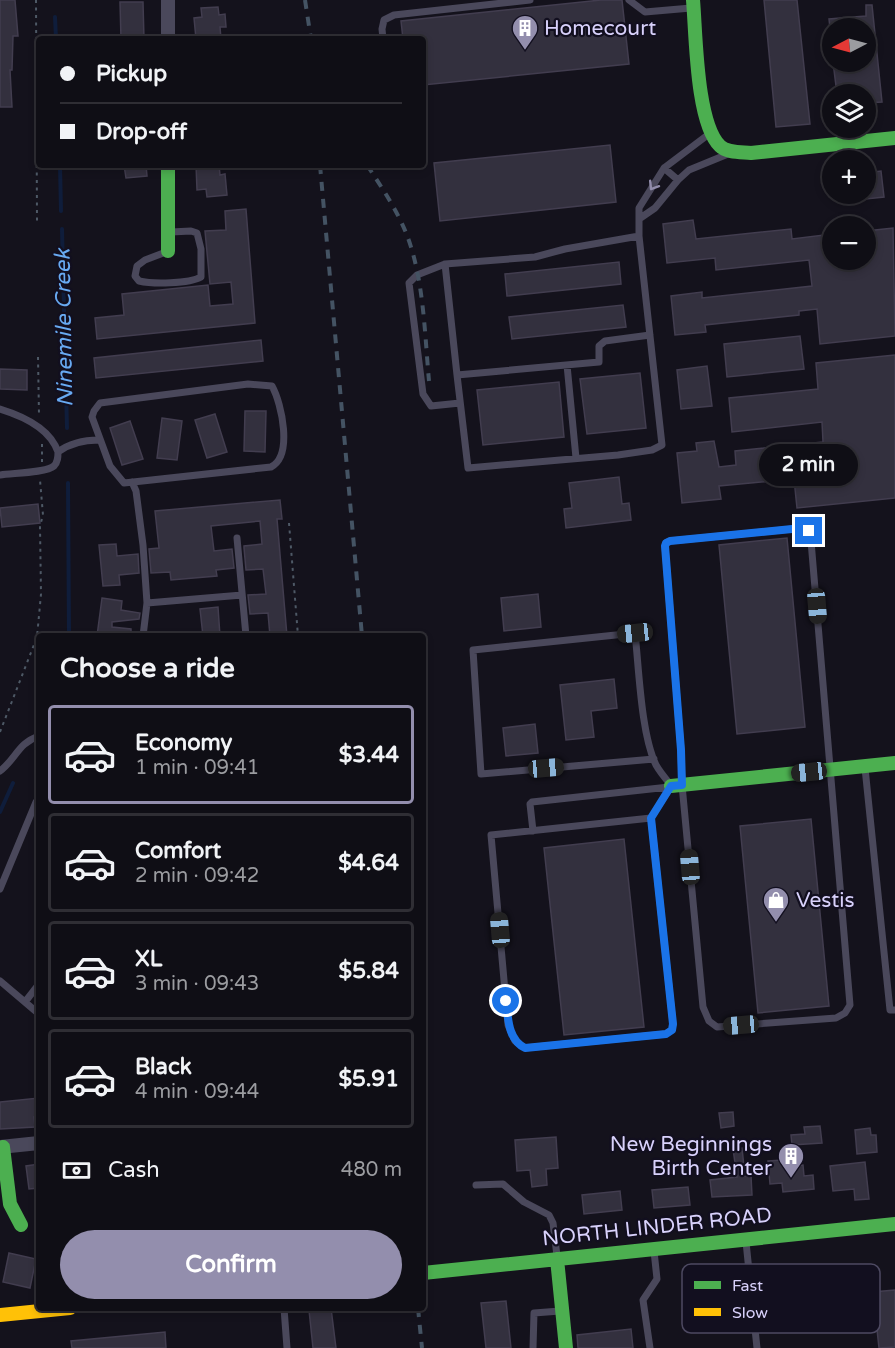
<!DOCTYPE html>
<html lang="en">
<head>
<meta charset="utf-8">
<style>
  body { margin:0; font-family:"Varela Round",sans-serif; background:#18171e; color:#f1f3f6; height:100vh; display:flex; flex-direction:column; font-size:22px; white-space:nowrap }
  * { box-sizing:border-box; margin:0 }
  p { font-size:20px; color:#9b9ca0 }
  .icon { flex:none; width:33px; height:33px; fill:none; stroke:currentColor; stroke-width:2; stroke-linecap:round; stroke-linejoin:round }
  .map { position:relative; flex:1; overflow:hidden }
  .sheet { position:absolute; left:36px; top:633px; width:390px; height:678px; display:flex; flex-direction:column; background:#0f0e15; border-radius:6px; box-shadow:0 3px 9px #0003,0 0 0 2px #2f2e34 }
  .sheet>* { flex:none }
  .top-card { position:absolute; left:36px; top:36px; width:390px; height:132px; border-radius:6px; box-shadow:0 3px 9px #0003,0 0 0 2px #2f2e34; display:grid; align-content:center; height:132px; padding:0 24px; background:#0f0e15 }
  .needle { width:39px; rotate:264deg }
  .tools { position:absolute; left:822px; top:18px; display:grid; gap:12px }
  .tools a { display:grid; place-items:center; width:54px; height:54px; border-radius:50%; background:#0f0e15; box-shadow:0 3px 9px #0003,0 0 0 2px #2f2e34; font-size:30px }
  .end { position:absolute; width:27px; height:27px; margin:-14px; border:8px solid #1a73e8; background:#fff; box-shadow:0 0 0 3px #fff }
  .from { border-radius:50% }
  .bubble { position:absolute; height:42px; border-radius:21px; background:#0f0e15; box-shadow:0 3px 9px #0003,0 0 0 2px #2f2e34; font-size:20px; font-weight:700; line-height:42px; text-align:center }
  .car { position:absolute; width:18px; height:36px; margin:-18px -9px; border-radius:8px; box-shadow:0 0 4px 2px #0007; background:linear-gradient(#222 24%,#8ab4d8 0 40%,#222 0 76%,#8ab4d8 0 86%,#222 0) }
  .top-card b { display:flex; align-items:center; gap:21px; height:57px; font-size:22px }
  .top-card b+b { border-top:2px solid #2f2e34 }
  .top-card i { width:15px; height:15px; background:#f1f3f6 }
  ul { padding:0; list-style:none }
  li { display:flex; align-items:center; gap:18px; height:99px; margin:0 12px 9px; padding:0 12px; border:3px solid #2f2e34; border-radius:6px }
  li div { flex:1 }
  li b { display:block; font-size:22px }
  li em { font-style:normal; font-weight:700 }
  li.active { border-color:#938ead }
  li>.icon { width:54px; height:54px; stroke-width:1.5 }
  h2 { padding:0 24px; font-size:27px; line-height:72px }
  .pay { display:flex; align-items:center; gap:15px; height:66px; padding:0 24px; font-size:22px }
  .pay p { margin-inline-start:auto }
  .primary-button { display:flex; gap:12px; margin-top:auto; padding:12px 24px }
  .primary-button a { flex:1; height:69px; border-radius:36px; background:#938ead; color:#fff; font-size:24px; font-weight:700; line-height:69px; text-align:center }
  .map>svg:first-child { display:block }
  .lines { fill:none; stroke-linecap:round; stroke-linejoin:round }
  .stream { stroke:#0f1d3b; stroke-width:4 }
  .building { fill:#33303e; stroke:#423d4f; stroke-width:1.5 }
  .path { stroke:#4e5966; stroke-width:2; stroke-dasharray:3 4.5; stroke-linecap:butt }
  .lane { stroke:#4a485b; stroke-width:7 }
  .street { stroke:#4a485b; stroke-width:14 }
  .fast { stroke:#4caf50; stroke-width:14 }
  .slow { stroke:#ffc107; stroke-width:14 }
  .rail { stroke:#445363; stroke-width:4; stroke-dasharray:9 8; stroke-linecap:butt }
  .oneway { stroke:#918cab }
  .route { stroke:#1a73e8; stroke-width:8 }
  .labels { text-anchor:middle; dominant-baseline:central; stroke-width:4.5; stroke-linejoin:round; paint-order:stroke }
  .poi-label { font-size:21px; fill:#d8d1fb; stroke:#120f1f; text-anchor:start }
  .street-label { font-size:21px; fill:#d8d1fb; stroke:#120f1f }
  .water-label { font-size:22px; font-style:italic; fill:#68aaf2; stroke:#120f1f }
  .key { fill:#120f1f; stroke:#4d4961; stroke-width:1.5 }
  .key-label { font-size:16px; fill:#d8d1fb }
</style>
</head>
<body>
<div class="map">
<svg width="895" height="1348" viewBox="0 0 895 1348">
  <rect width="100%" height="100%" fill="#14121c"/>
  <g class="lines">
    <!-- stream -->
    <path class="stream" d="M55,17l1,22
      M60,165l1,46
      M62,229l5,199
      M68,483l1,153
      M0,812l13,-29"/>
  </g>
  <!-- building -->
  <path class="building" d="M0,0h15l3,36h-5l-1,34h-2l2,37h-12z
    M601,0h21l7,64 -206,21v-46h-20l-2,-18z
    M764,0h33l13,124 -34,3z
    M120,2h23l1,37h-23z
    M866,5h6l10,97 -16,1v-9h-29l-4,-32h33v-34h-36l-1,-9 37,-3z
    M218,7l1,8 6,-1 1,13h-6l1,12h-25l-2,-21 8,-1 -1,-9z
    M610,145l6,57 -176,19 -6,-58z
    M124,165h22l1,11 -21,2z
    M196,165h23l1,10 5,-1 2,21 -20,2 -1,-8 -9,1z
    M881,171l3,26 -18,2v-26z
    M246,209l9,114 -158,16 -2,-21 29,-3 -2,-21 86,-9 2,21 23,-2 -2,-22 -21,2 -5,-53 21,-1 -1,-19z
    M693,220l3,19 95,-10 1,10 40,-5v26h34v-29l27,-3 2,108 -75,8 -3,-35 -18,2v4l-94,10 1,7 -31,3 -4,-39 31,-4v6l110,-12 -3,-26 -93,10 -1,-12 -48,5 -4,-39z
    M619,262l2,22 -114,12 -2,-22z
    M623,305l3,22 -114,12 -3,-22z
    M800,336l4,33 -77,8 -3,-33z
    M261,340l2,21 -167,17 -2,-20z
    M895,355v143l-98,10 -3,-29 -75,7 2,13 -39,4 -5,-50 20,-2 -1,-8 18,-2 5,26 17,-2 -1,-14 88,-9 -1,-20 -90,10 -3,-34 89,-9 -2,-26z
    M707,366l5,40 -31,3 -4,-39z
    M0,369l27,1v20l-27,-1z
    M640,373l6,55 -59,6 -7,-55z
    M559,382l5,55 -81,8 -6,-55z
    M245,411h21l-1,41 -21,-1z
    M215,414l12,38 -20,6 -12,-38z
    M162,418l20,3 -5,39 -20,-2z
    M130,421l13,38 -21,6 -12,-37z
    M619,477l3,27 7,-1 2,17 -65,8 -2,-19 8,-1 -3,-25z
    M280,500l2,19h-5l10,117h-17l-2,-23 -18,1 -2,-19 18,-1 -3,-25 -17,1 -2,-22v-2l18,-2 -2,-23 -49,5 3,25 18,-2 2,19 -18,2 1,6 -46,4 -1,-8 -19,1 -2,-24 10,-1 -4,-37z
    M38,504l2,19 -38,4 -2,-19z
    M787,538l18,189 -68,7 -18,-189z
    M116,544l1,12 21,-2 1,19 -20,2 1,10 -17,1 -4,-41z
    M538,594l3,33 -37,4 -3,-33z
    M102,598l20,3 -1,9 19,3 -1,6 -27,3v5l19,2v7h-34z
    M218,607l2,29h-17l-3,-27z
    M614,679l3,29 -26,3 3,26 -28,3 -6,-55z
    M535,724l3,29 -32,3 -3,-28z
    M811,819l18,187 -71,7 -18,-187z
    M624,839l20,188 -80,8 -20,-187z
    M39,1098v19h-5l1,10 -35,2v-27z
    M733,1112l1,14 -13,2 -2,-15z
    M820,1126l2,17 -30,2 -1,-10 14,-1 -1,-7z
    M870,1128l1,7h5l1,17 -20,2 -2,-24z
    M556,1137l2,31 -12,1 1,16 -15,2 -2,-17 -13,1 -2,-31z
    M742,1148l3,28h6l1,19 -40,2 -2,-17 27,-3 -4,-28z
    M783,1160l1,7 19,-2 1,11 9,-1 1,14 -31,3 -1,-9 -12,1 -2,-23z
    M865,1162l4,37 -14,1 -1,-11 -21,2 -3,-25z
    M39,1164v24l-10,1 -3,-23z
    M688,1187l2,18 -36,3 -2,-18z
    M620,1191l2,19 -38,4 -2,-19z
    M9,1253l27,6 -6,29 -27,-6z
    M895,1290v57l-16,1 -6,-56z
    M506,1301l5,47h-25l-5,-45z
    M331,1308l5,40h-23l-4,-38z
    M631,1329l2,19h-55l-1,-13z
    M165,1332l1,16h-94l-1,-7z"/>
  <g class="lines">
    <!-- path -->
    <path class="path" d="M36,0l1,221
      M38,357l1,58
      M42,444v18
      M289,523l9,113
      M0,732l37,-95 4,-43 -1,-68 3,-11 -3,-35"/>
    <!-- lane -->
    <path class="lane" d="M629,0l16,12 46,-4
      M383,39l-1,-10 2,-9 10,-5 136,-15
      M709,134l-45,34 -25,40v11l16,-11 23,-28 11,-10 39,-16
      M664,168l14,12
      M639,219v17l23,209 -10,5 -34,5 -150,13 -11,-93 142,-13v-16l6,-5 45,-6
      M166,252l-21,8 -8,6 -2,10 4,5c13,3 50,3 62,-4v-28l-4,-16 -6,-2 -20,1
      M445,264l12,111
      M567,365l9,93
      M248,384l24,2c10,18 21,70 -1,81l-147,16 -14,-17 -18,-49 2,-6 6,-8z
      M460,403l-29,3 -8,-12 -14,-111 8,-8 28,-11 90,-7 30,-8 74,-13
      M0,409c23,7 50,19 58,43
      M0,475c12,-2 46,-2 54,-9 4,-4 4,-9 4,-14 12,-9 26,-12 41,-12
      M132,482l4,9 7,54 4,58 -4,33
      M802,528l7,3 2,10 39,464 -5,8 -9,5 -119,9 -8,-6 -6,-14 -21,-222 -1,-35 -16,-204 1,-3 4,-2z
      M237,538l9,98
      M147,603l95,-8
      M654,759l-173,15 -8,-124 162,-17c4,36 6,101 21,132 4,7 9,13 14,19
      M865,768l25,242h5
      M0,771c16,-12 18,-28 39,-35
      M651,818l-160,17 17,190 7,16 10,7 141,-14 6,-4 1,-6 -22,-206 19,-30
      M533,831l-3,-27 2,-2 137,-15
      M0,889l36,-87 3,-2
      M0,981l39,33
      M25,1002l14,-18
      M476,1185l27,-1 21,18 25,13 4,8 4,33
      M746,1242l11,106
      M284,1308l3,40
      M533,1348l1,-35 26,-2
      M650,1348l-7,-48 14,-21 -3,-28"/>
    <!-- street -->
    <path class="street" d="M168,39v-39
      M0,1147l39,-4"/>
    <!-- fast -->
    <path class="fast" d="M693,0c3,33 3,123 27,146 7,7 21,6 31,7l144,-15
      M168,165v86
      M671,786l224,-23
      M3,1147l7,57 11,21
      M557,1259l9,89
      M423,1273l472,-49"/>
    <!-- slow -->
    <path class="slow" d="M0,1315l70,-7"/>
    <!-- rail -->
    <path class="rail" d="M305,0l6,39
      M320,165l42,471
      M367,165c17,26 35,52 44,82 13,42 14,90 18,134
      M418,1308l4,40"/>
  </g>
  <!-- one-way arrows -->
  <defs><path id="oneway-chevron" d="M-2-3.5L2.5 0L-2 3.5" fill="none" stroke-width="1.6" stroke-linecap="round" stroke-linejoin="round" transform="scale(1.5)"/></defs>
  <use class="oneway" href="#oneway-chevron" transform="translate(653 186) rotate(122)"/>
  <g class="lines">
    <!-- route -->
    <path class="route" d="M506,1001c2,17 2,39 19,47l141,-14 6,-4 1,-6 -22,-206 20,-32 11,-1 -1,-35 -16,-204 1,-3 4,-2 132,-13 7,3"/>
  </g>
  <!-- icons -->
  <defs>
    <g id="building-pin" transform="scale(1.35)"><path d="M0 17L-7.5 6A9.5 9.5 0 1 1 7.5 6Z" fill="#938ead" stroke="#120f1f"/><path d="M-4-6H4V6H1V3H-1V6H-4ZM-2.5-4.3h1.7v1.8h-1.7ZM.8-4.3h1.7v1.8H.8ZM-2.5-1h1.7V.8h-1.7ZM.8-1h1.7V.8H.8Z" fill="#fff"/></g>
    <g id="shop-pin" transform="scale(1.35)"><path d="M0 17L-7.5 6A9.5 9.5 0 1 1 7.5 6Z" fill="#938ead" stroke="#120f1f"/><path d="M-5-2.5h2.3a2.7 3.5 0 0 1 5.4 0H5L5.5 6h-11ZM-1.5-2.5h3a1.5 2.3 0 0 0-3 0Z" fill="#fff"/></g>
  </defs>
  <g fill-rule="evenodd">
    <use href="#building-pin" x="525" y="28"/>
    <use href="#shop-pin" x="776" y="900"/>
    <use href="#building-pin" x="791" y="1156"/>
  </g>
  <g class="labels">
    <!-- poi labels -->
    <g class="poi-label">
      <text x="544" y="28">Homecourt</text>
      <text x="796" y="900">Vestis</text>
      <text x="772" y="1144" text-anchor="end">New Beginnings<tspan x="772" dy="24">Birth Center</tspan></text>
    </g>
    <!-- street labels -->
    <g class="street-label">
      <text transform="translate(657 1227) rotate(-6)">NORTH LINDER ROAD</text>
    </g>
    <!-- water labels -->
    <g class="water-label">
      <text transform="translate(64 328) rotate(-91)">Ninemile Creek</text>
    </g>
  </g>
  <!-- legend -->
  <rect x="682" y="1264" width="198" height="69" rx="9" class="key"/>
  <rect x="694" y="1281" width="27" height="8" fill="#4caf50"/>
  <rect x="694" y="1308" width="27" height="8" fill="#ffc107"/>
  <g class="key-label">
    <text x="732" y="1291">Fast</text>
    <text x="732" y="1318">Slow</text>
  </g>
</svg>
<div class="tools">
<a><svg class="needle" viewBox="-14 -14 28 28"><path d="M0-13l5 13h-10z" fill="#e53935"/><path d="M0 13l5-13h-10z" fill="#9b9ca0"/></svg></a>
<a><svg class="icon" aria-label="layers" viewBox="0 0 24 24"><path d="M12 4l9 5-9 5-9-5zM3 14l9 5 9-5"/></svg></a>
<a>+</a>
<a>−</a>
</div>
<i class="end from" style="left:506px;top:1001px"></i>
<i class="end" style="left:809px;top:531px"></i>
<div class="bubble" style="left:759px;top:444px;width:99px">2 min</div>
<i class="car" style="left:817px;top:606px;rotate:175deg"></i>
<i class="car" style="left:635px;top:633px;rotate:264deg"></i>
<i class="car" style="left:546px;top:768px;rotate:85deg"></i>
<i class="car" style="left:809px;top:772px;rotate:264deg"></i>
<i class="car" style="left:690px;top:867px;rotate:355deg"></i>
<i class="car" style="left:500px;top:930px;rotate:355deg"></i>
<i class="car" style="left:741px;top:1025px;rotate:265deg"></i>
<div class="top-card">
<b><i class="from"></i>Pickup</b>
<b><i></i>Drop-off</b>
</div>
<section class="sheet">
<h2>Choose a ride</h2>
<ul>
<li class="active"><svg class="icon" aria-label="car" viewBox="0 0 24 24"><path d="M5 17H2v-5l4-1 3-4h7l3 4 3 1v5h-3M9 17h6M6 11h13"/><circle cx="7" cy="17" r="2"/><circle cx="17" cy="17" r="2"/></svg><div><b>Economy</b><p>1 min · 09:41</p></div><em>$3.44</em></li>
<li><svg class="icon" aria-label="car" viewBox="0 0 24 24"><path d="M5 17H2v-5l4-1 3-4h7l3 4 3 1v5h-3M9 17h6M6 11h13"/><circle cx="7" cy="17" r="2"/><circle cx="17" cy="17" r="2"/></svg><div><b>Comfort</b><p>2 min · 09:42</p></div><em>$4.64</em></li>
<li><svg class="icon" aria-label="car" viewBox="0 0 24 24"><path d="M5 17H2v-5l4-1 3-4h7l3 4 3 1v5h-3M9 17h6M6 11h13"/><circle cx="7" cy="17" r="2"/><circle cx="17" cy="17" r="2"/></svg><div><b>XL</b><p>3 min · 09:43</p></div><em>$5.84</em></li>
<li><svg class="icon" aria-label="car" viewBox="0 0 24 24"><path d="M5 17H2v-5l4-1 3-4h7l3 4 3 1v5h-3M9 17h6M6 11h13"/><circle cx="7" cy="17" r="2"/><circle cx="17" cy="17" r="2"/></svg><div><b>Black</b><p>4 min · 09:44</p></div><em>$5.91</em></li>
</ul>
<div class="pay"><svg class="icon" aria-label="cash" viewBox="0 0 24 24"><path d="M3 7h18v10H3z"/><circle cx="12" cy="12" r="2"/></svg>Cash<p>480 m</p></div>
<div class="primary-button"><a>Confirm</a></div>
</section>
</div>
</body>
</html>
